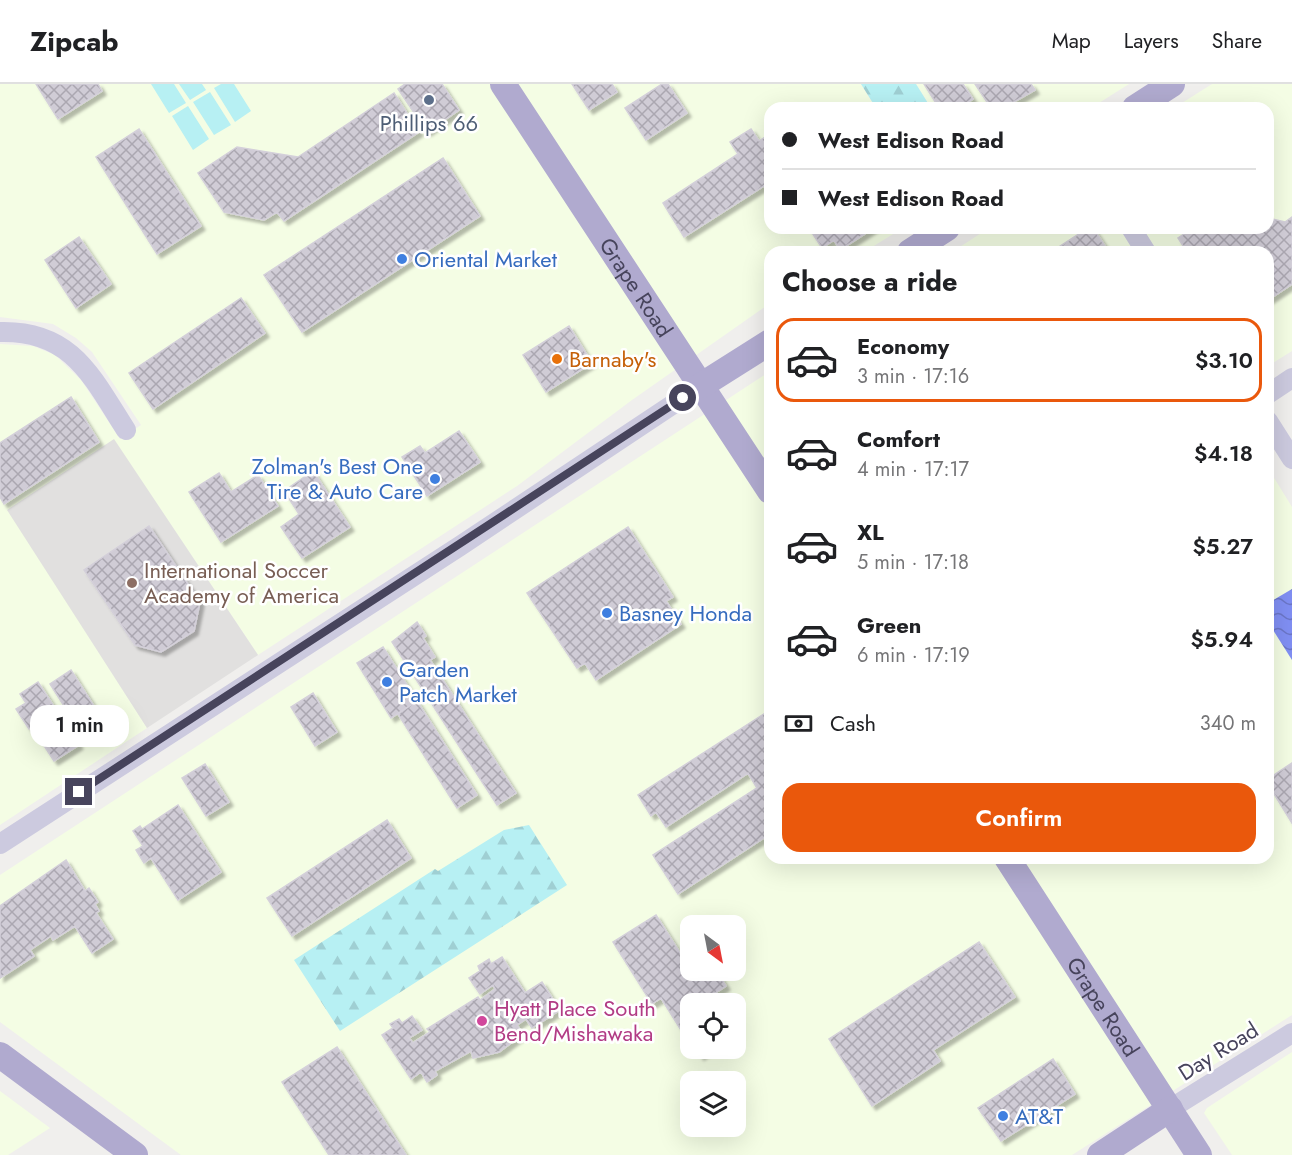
<!DOCTYPE html>
<html lang="en">
<head>
<meta charset="utf-8">
<style>
  body { margin:0; font-family:Jost,sans-serif; background:#f2f2f2; color:#202124; height:100vh; display:flex; flex-direction:column; font-size:22px; white-space:nowrap }
  * { box-sizing:border-box; margin:0 }
  p { font-size:20px; color:#757577 }
  .icon { flex:none; width:33px; height:33px; fill:none; stroke:currentColor; stroke-width:2; stroke-linecap:round; stroke-linejoin:round }
  .map { position:relative; flex:1; overflow:hidden }
  .panel { position:absolute; left:764px; top:162px; width:510px; height:618px; display:flex; flex-direction:column; background:#fff; border-radius:18px; box-shadow:0 6px 24px #0002 }
  .panel>* { flex:none }
  .hud { position:absolute; left:764px; top:18px; width:510px; height:132px; border-radius:18px; box-shadow:0 6px 24px #0002; display:grid; align-content:center; height:132px; padding:0 18px; background:#fff }
  .needle { width:39px; rotate:148deg }
  .controls { position:absolute; left:680px; top:831px; display:grid; gap:12px }
  .controls a { display:grid; place-items:center; width:66px; height:66px; border-radius:12px; background:#fff; box-shadow:0 6px 24px #0002; font-size:30px }
  .end { position:absolute; width:27px; height:27px; margin:-14px; border:8px solid #47445c; background:#fff; box-shadow:0 0 0 3px #fff }
  .from { border-radius:50% }
  .bubble { position:absolute; height:42px; border-radius:18px; background:#fff; box-shadow:0 6px 24px #0002; font-size:20px; font-weight:600; line-height:42px; text-align:center }
  .hud b { display:flex; align-items:center; gap:21px; height:57px; font-size:22px }
  .hud b+b { border-top:2px solid #e0e0e0 }
  .hud i { width:15px; height:15px; background:#202124 }
  ul { padding:0; list-style:none }
  li { display:flex; align-items:center; gap:18px; height:84px; margin:0 12px 9px; padding:0 6px; border:3px solid transparent; border-radius:18px }
  li div { flex:1 }
  li b { display:block; font-size:22px }
  li em { font-style:normal; font-weight:600 }
  li.selected { border-color:#ea580c }
  li>.icon { width:54px; height:54px; stroke-width:1.5 }
  h2 { padding:0 18px; font-size:27px; line-height:72px }
  .pay { display:flex; align-items:center; gap:15px; height:66px; padding:0 18px; font-size:22px }
  .pay p { margin-inline-start:auto }
  .primary-button { display:flex; gap:12px; margin-top:auto; padding:12px 18px }
  .primary-button a { flex:1; height:69px; border-radius:18px; background:#ea580c; color:#fff; font-size:24px; font-weight:600; line-height:69px; text-align:center }
  header { display:flex; align-items:center; gap:36px; box-sizing:border-box; height:84px; padding:0 30px; background:#fff; border-bottom:2px solid #e0e0e0 }
  header strong { font-size:28px }
  nav { display:flex; gap:33px; margin-inline-start:auto; font-size:21px }
  .map>svg:first-child { display:block }
  .commercial { fill:#f4fde4; fill-rule:evenodd }
  .education { fill:#e1e0df }
  .forest { fill:url(#forest-firs) }
  .park { fill:#b7f0f3 }
  .water { fill:url(#water-waves) }
  .building { fill:url(#building-cross-hatch); stroke:#d4d0da; stroke-width:1.5; filter:url(#shadow) }
  .lines { fill:none; stroke-linecap:round; stroke-linejoin:round }
  .minor { stroke:#cccadf; stroke-width:20 }
  .major { stroke:#b0aacf; stroke-width:26 }
  .route { stroke:#47445c; stroke-width:8 }
  .service-dot { fill:#5c6f8a; stroke:#fff; stroke-width:2 }
  .shop-dot { fill:#3f7fe0; stroke:#fff; stroke-width:2 }
  .food-dot { fill:#e8710a; stroke:#fff; stroke-width:2 }
  .education-dot { fill:#8d6e63; stroke:#fff; stroke-width:2 }
  .hotel-dot { fill:#d1479c; stroke:#fff; stroke-width:2 }
  .labels { text-anchor:middle; dominant-baseline:central; stroke-width:5; stroke-linejoin:round; paint-order:stroke }
  .service-label { font-size:22px; fill:#4e5e75; stroke:#fff }
  .shop-label { font-size:22px; fill:#366cbe; stroke:#fff; text-anchor:start }
  .street-label { font-size:22px; fill:#47445c; stroke:#fff }
  .food-label { font-size:22px; fill:#c56008; stroke:#fff; text-anchor:start }
  .education-label { font-size:22px; fill:#785e54; stroke:#fff; text-anchor:start }
  .hotel-label { font-size:22px; fill:#b23c85; stroke:#fff; text-anchor:start }
</style>
</head>
<body>
<header>
<strong>Zipcab</strong>
<nav><a>Map</a><a>Layers</a><a>Share</a></nav>
</header>
<div class="map">
<svg width="1292" height="1071" viewBox="0 0 1292 1071">
  <defs>
    <pattern id="forest-firs" width="22" height="20" patternUnits="userSpaceOnUse" patternTransform="scale(1.5)"><rect width="22" height="20" fill="#b7f0f3"/><path d="M5 1l3.5 6h-7zM16 11l3.5 6h-7z" fill="#9fcfd3"/></pattern>
    <pattern id="water-waves" width="16" height="10" patternUnits="userSpaceOnUse" patternTransform="scale(1.5)"><rect width="16" height="10" fill="#808ff3"/><path d="M0 5q4-4 8 0t8 0" fill="none" stroke="#6b76c8"/></pattern>
    <pattern id="building-cross-hatch" width="8" height="8" patternUnits="userSpaceOnUse" patternTransform="scale(1.5)"><rect width="8" height="8" fill="#d0ccd6"/><path d="M0 0l8 8M0 8l8-8" fill="none" stroke="#aba7b1"/></pattern>
    <filter id="shadow"><feDropShadow dx="4" dy="4" stdDeviation="1.5" flood-color="#0004"/></filter>
  </defs>
  <rect width="100%" height="100%" fill="#f0efed"/>
  <!-- commercial -->
  <path class="commercial" d="M0,0h861l15,24h-106v120h133l-39,24h-94l-1,52 -137,96 -115,86 -259,169 -144,-215 -36,179 69,109 -147,97v-481l33,2 22,9 26,25 39,59 21,-14 -49,-73 -16,-14 -23,-14 -53,-7z
    M916,0h213l-38,24h-160z
    M1212,0h80v267l-24,15v-114h-316l37,-24h279v-120h-94z
    M769,288l1,486h498v-390l24,39v508l-220,140h-891l-181,-133v-147zM690,842h45v44h-45zM690,920h45v44h-45zM690,998h45v44h-45z
    M1292,968v103h-60l-28,-42 3,-5z
    M0,1007l50,37 -42,27h-8z"/>
  <!-- education -->
  <path class="education" d="M114,355l144,216 -111,73 -140,-218z"/>
  <!-- forest -->
  <path class="forest" d="M861,0h55l15,24h-55z
    M529,741l38,60 -227,146 -46,-71 141,-91 3,2 66,-41z"/>
  <!-- park -->
  <path class="park" d="M151,0h23l12,19 -17,10z
    M179,0h23l4,6 -16,10z
    M221,0h13l17,27 -16,11 -21,-34z
    M210,8l21,33 -17,10 -21,-33z
    M188,22l21,33 -16,11 -21,-34z"/>
  <!-- water -->
  <path class="water" d="M1292,505v71l-24,-38 2,-20z"/>
  <!-- building -->
  <path class="building" d="M36,0h62l4,7 -44,28z
    M405,0h37l17,26 -32,22 -29,-43z
    M572,0h40l5,8 -28,18z
    M662,0h6l19,29 -41,27 -21,-32z
    M924,0h39l10,15 -14,9h-20z
    M975,0h56l4,6 -23,13 3,5h-24z
    M394,9l25,39 -135,89 -7,-9 -13,8 -40,-8 -26,-39 39,-26 61,10z
    M139,45l62,97 -44,28 -61,-97z
    M751,45l8,12 11,-7v48l-86,55 -21,-34 75,-49 -8,-12z
    M443,74l37,58 -178,116 -38,-57z
    M1292,133v67l-24,16v-48h-81l-9,-14 15,-10h75v-10l17,4z
    M809,144h65l-34,22 -6,-10 -12,8z
    M1088,144h5l16,24h-58z
    M79,153l32,47 -35,24 -31,-48z
    M241,214l24,35 -112,76 -24,-36z
    M569,242l23,37 -46,29 -23,-37z
    M71,313l28,45 -95,62 -4,-7v-54z
    M459,347l21,31 -53,34 -25,-39 18,-11 5,7z
    M313,387l37,56 -48,31 -21,-31 18,-13 -15,-23z
    M219,389l12,19 27,-17 20,31 -57,36 -32,-50z
    M149,442l51,76 -6,29 -33,21 -26,-7 -51,-75z
    M628,443l45,70 -7,4 15,23 -85,56 -11,-17 -8,5 -50,-75z
    M417,538l9,14 -3,2 12,19 -5,3 86,133 -19,12 -105,-163z
    M383,563l34,54 -26,17 -34,-55z
    M71,586l28,44 -21,14 -28,-44z
    M38,598l41,63 -25,16 -22,-34 -3,2 -13,-20 10,-6 -6,-9z
    M313,609l24,39 -22,14 -24,-39z
    M417,617l60,94 -20,13 -59,-94z
    M770,626v124l-92,60 -25,-39 104,-67 -9,-15 -82,54 -10,-15 -5,4 -13,-21z
    M1292,679v60l-24,-39v-5z
    M205,680l24,38 -23,14 -24,-38z
    M178,721l43,67 -43,28 -27,-42 -7,5 -8,-13 7,-4 -10,-15 7,-5 2,3z
    M387,736l24,38 -119,78 -25,-38z
    M66,776l19,31 4,-3 9,14 -3,2 4,7 -3,2 17,26 -21,14 -17,-27 -22,14 -2,-4 -21,14 4,6 -34,22v-72z
    M656,831l38,60 7,-5h15l10,16 -17,11 4,7h-23l-1,39 -28,-45 -9,6 -39,-62z
    M979,858l36,55 -82,53 7,11 -68,45 -43,-67z
    M502,873l23,36 17,-11 18,28 -28,18 -6,-9 -9,6 6,9 -24,18 -26,6 -2,-7 -36,20 2,4 -10,7 -6,-10 -10,7 -29,-44 11,-7 -3,-4 9,-5 3,4 10,-7 10,14 -13,8 4,5 17,-11 -3,-3 51,-32 2,3 15,-11 -2,-4 -13,9 -11,-16 11,-7 -2,-5 11,-7 2,5z
    M337,963l69,108h-77l-47,-73z
    M696,964h15l-11,8z
    M1053,975l22,35 -74,47 -23,-33z"/>
  <g class="lines">
    <!-- minor -->
    <path class="minor" d="M1131,144l15,24
      M0,248c72,-2 92,45 126,98
      M1268,310l24,-16
      M1268,337l24,38
      M0,760l460,-298 242,-161
      M1170,1025l122,-76"/>
    <!-- major -->
    <g class="major">
      <path id="s1" d="M503,0l267,407"/>
      <path d="M1135,24l37,-24"/>
      <path d="M910,168l37,-24"/>
      <path d="M702,301l68,-43"/>
      <path id="s2" d="M1007,774l192,297"/>
      <path d="M0,971l135,100"/>
      <path d="M1100,1071l70,-46"/>
    </g>
  </g>
  <g class="lines">
    <!-- route -->
    <path class="route" d="M79,708l604,-394"/>
  </g>
  <!-- markers -->
  <circle class="service-dot" cx="429" cy="16" r="6"/>
  <g class="shop-dot">
    <circle cx="402" cy="175" r="6"/>
    <circle cx="435" cy="395" r="6"/>
    <circle cx="607" cy="529" r="6"/>
    <circle cx="387" cy="598" r="6"/>
    <circle cx="1003" cy="1032" r="6"/>
  </g>
  <circle class="food-dot" cx="557" cy="275" r="6"/>
  <circle class="education-dot" cx="132" cy="499" r="6"/>
  <circle class="hotel-dot" cx="482" cy="937" r="6"/>
  <g class="labels">
    <!-- service labels -->
    <g class="service-label">
      <text x="429" y="39">Phillips 66</text>
    </g>
    <!-- shop labels -->
    <g class="shop-label">
      <text x="414" y="175">Oriental Market</text>
      <text x="423" y="382" text-anchor="end">Zolman's Best One<tspan x="423" dy="25">Tire &amp; Auto Care</tspan></text>
      <text x="619" y="529">Basney Honda</text>
      <text x="399" y="585">Garden<tspan x="399" dy="25">Patch Market</tspan></text>
      <text x="1015" y="1032">AT&amp;T</text>
    </g>
    <!-- street labels -->
    <g class="street-label">
      <text stroke="none"><textPath href="#s1" startOffset="243">Grape Road</textPath></text>
      <text stroke="none"><textPath href="#s2" startOffset="177">Grape Road</textPath></text>
      <text transform="translate(1218 967) rotate(-32)">Day Road</text>
    </g>
    <!-- food labels -->
    <g class="food-label">
      <text x="569" y="275">Barnaby's</text>
    </g>
    <!-- education labels -->
    <g class="education-label">
      <text x="144" y="486">International Soccer<tspan x="144" dy="25">Academy of America</tspan></text>
    </g>
    <!-- hotel labels -->
    <g class="hotel-label">
      <text x="494" y="924">Hyatt Place South<tspan x="494" dy="25">Bend/Mishawaka</tspan></text>
    </g>
  </g>
</svg>
<div class="controls">
<a><svg class="needle" viewBox="-14 -14 28 28"><path d="M0-13l5 13h-10z" fill="#e53935"/><path d="M0 13l5-13h-10z" fill="#757577"/></svg></a>
<a><svg class="icon" aria-label="locate" viewBox="0 0 24 24"><circle cx="12" cy="12" r="6"/><path d="M12 2v4M12 18v4M2 12h4M18 12h4"/></svg></a>
<a><svg class="icon" aria-label="layers" viewBox="0 0 24 24"><path d="M12 4l9 5-9 5-9-5zM3 14l9 5 9-5"/></svg></a>
</div>
<i class="end from" style="left:683px;top:314px"></i>
<i class="end" style="left:79px;top:708px"></i>
<div class="bubble" style="left:30px;top:621px;width:99px">1 min</div>
<div class="hud">
<b><i class="from"></i>West Edison Road</b>
<b><i></i>West Edison Road</b>
</div>
<section class="panel">
<h2>Choose a ride</h2>
<ul>
<li class="selected"><svg class="icon" aria-label="car" viewBox="0 0 24 24"><path d="M5 17H2v-5l4-1 3-4h7l3 4 3 1v5h-3M9 17h6M6 11h13"/><circle cx="7" cy="17" r="2"/><circle cx="17" cy="17" r="2"/></svg><div><b>Economy</b><p>3 min · 17:16</p></div><em>$3.10</em></li>
<li><svg class="icon" aria-label="car" viewBox="0 0 24 24"><path d="M5 17H2v-5l4-1 3-4h7l3 4 3 1v5h-3M9 17h6M6 11h13"/><circle cx="7" cy="17" r="2"/><circle cx="17" cy="17" r="2"/></svg><div><b>Comfort</b><p>4 min · 17:17</p></div><em>$4.18</em></li>
<li><svg class="icon" aria-label="car" viewBox="0 0 24 24"><path d="M5 17H2v-5l4-1 3-4h7l3 4 3 1v5h-3M9 17h6M6 11h13"/><circle cx="7" cy="17" r="2"/><circle cx="17" cy="17" r="2"/></svg><div><b>XL</b><p>5 min · 17:18</p></div><em>$5.27</em></li>
<li><svg class="icon" aria-label="car" viewBox="0 0 24 24"><path d="M5 17H2v-5l4-1 3-4h7l3 4 3 1v5h-3M9 17h6M6 11h13"/><circle cx="7" cy="17" r="2"/><circle cx="17" cy="17" r="2"/></svg><div><b>Green</b><p>6 min · 17:19</p></div><em>$5.94</em></li>
</ul>
<div class="pay"><svg class="icon" aria-label="cash" viewBox="0 0 24 24"><path d="M3 7h18v10H3z"/><circle cx="12" cy="12" r="2"/></svg>Cash<p>340 m</p></div>
<div class="primary-button"><a>Confirm</a></div>
</section>
</div>
</body>
</html>
